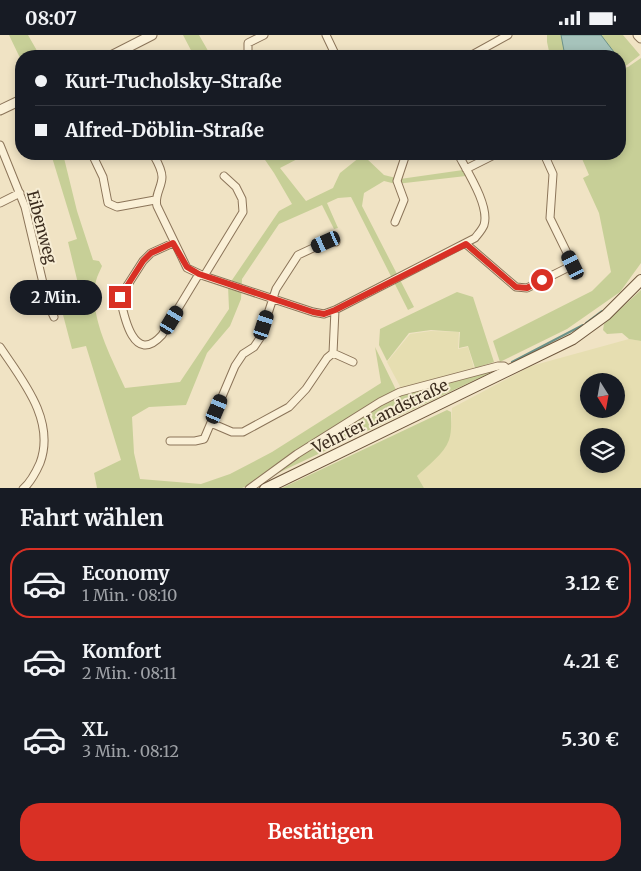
<!DOCTYPE html>
<html lang="de">
<head>
<meta charset="utf-8">
<style>
  body { margin:0; font-family:Merriweather,serif; background:#242831; color:#f1f3f6; height:100vh; display:flex; flex-direction:column; font-size:19px; white-space:nowrap }
  * { box-sizing:border-box; margin:0 }
  p { font-size:16px; color:#9ea1a6 }
  .icon { flex:none; width:28px; height:28px; fill:none; stroke:currentColor; stroke-width:2; stroke-linecap:round; stroke-linejoin:round }
  .map { position:relative; height:453px; overflow:hidden }
  .details { display:flex; flex-direction:column; background:#171b24; flex:1 }
  .details>* { flex:none }
  .guide { position:absolute; left:15px; top:15px; width:611px; height:110px; border-radius:20px; box-shadow:0 2px 8px #0003; display:grid; align-content:center; height:110px; padding:0 20px; background:#171b24 }
  .needle { width:32px; rotate:169deg }
  .controls { position:absolute; left:580px; top:338px; display:grid; gap:10px }
  .controls a { display:grid; place-items:center; width:45px; height:45px; border-radius:50%; background:#171b24; box-shadow:0 2px 8px #0003; font-size:25px }
  .end { position:absolute; width:22px; height:22px; margin:-11px; border:6px solid #d93025; background:#fff; box-shadow:0 0 0 2px #fff }
  .from { border-radius:50% }
  .bubble { position:absolute; height:35px; border-radius:18px; background:#171b24; box-shadow:0 2px 8px #0003; font-size:16px; font-weight:700; line-height:35px; text-align:center }
  .car { position:absolute; width:15px; height:30px; margin:-15px -8px; border-radius:6px; box-shadow:0 0 4px 1px #0007; background:linear-gradient(#222 24%,#8ab4d8 0 40%,#222 0 76%,#8ab4d8 0 86%,#222 0) }
  .guide b { display:flex; align-items:center; gap:18px; height:48px; font-size:19px }
  .guide b+b { border-top:1px solid #363941 }
  .guide i { width:12px; height:12px; background:#f1f3f6 }
  ul { padding:0; list-style:none }
  li { display:flex; align-items:center; gap:15px; height:70px; margin:0 10px 8px; padding:0 10px; border:2px solid transparent; border-radius:20px }
  li div { flex:1 }
  li b { display:block; font-size:19px }
  li em { font-style:normal; font-weight:700 }
  li.current { border-color:#d93025 }
  li>.icon { width:45px; height:45px; stroke-width:1.5 }
  h2 { padding:0 20px; font-size:22px; line-height:60px }
  .primary-button { display:flex; gap:10px; margin-top:auto; padding:10px 20px }
  .primary-button a { flex:1; height:58px; border-radius:20px; background:#d93025; color:#fff; font-size:20px; font-weight:700; line-height:58px; text-align:center }
  .status { display:flex; justify-content:space-between; align-items:center; height:35px; padding:0 25px; background:#171b24; direction:ltr }
  .status svg { height:14px; fill:currentColor }
  .map>svg:first-child { display:block }
  .farmland { fill:#e6deb1; fill-rule:evenodd }
  .green { fill:#c7cf97 }
  .water { fill:#a6c3bb; stroke:#6c9289 }
  .lines { fill:none; stroke-linecap:round; stroke-linejoin:round }
  .stream { stroke:#6c9289; stroke-width:2 }
  .minor-casing { stroke:#8b7459; stroke-width:9 }
  .tertiary-casing { stroke:#8b7459; stroke-width:11 }
  .secondary-casing { stroke:#6d553c; stroke-width:12 }
  .minor { stroke:#faf0d7; stroke-width:7 }
  .tertiary { stroke:#faf0d7; stroke-width:9 }
  .secondary { stroke:#faf0d7; stroke-width:10 }
  .route { stroke:#d93025; stroke-width:6 }
  .labels { text-anchor:middle; dominant-baseline:central; stroke-width:4; stroke-linejoin:round; paint-order:stroke }
  .street-label { font-size:16px; fill:#3b2c1e; stroke:#f7edd4 }
</style>
</head>
<body>
<div class="status"><b>08:07</b><svg viewBox="0 0 49 12"><path d="M0 12V9h3v3zM5 12V6h3v6zM10 12V3h3v9zM15 12V0h3v12zM26 1h20v11H26zM47 4h2v5h-2z"/></svg></div>
<div class="map">
<svg width="641" height="454" viewBox="0 0 641 454">
  <rect width="100%" height="100%" fill="#f0e3c4"/>
  <!-- farmland -->
  <path class="farmland" d="M431,296l28,1 -1,17 10,-2 6,21 -73,20 -14,-26 23,-28z
    M629,304l12,2v147h-217l-7,-12 26,-26 8,-23 1,-19 79,-42zM589,346h27v28h-27zM589,401h27v28h-27z"/>
  <!-- green -->
  <path class="green" d="M9,0h19l12,21h-19v4z
    M183,0h16l12,21h-17z
    M547,0h76l17,20 -13,10 -7,2v-11h-70l-3,-14z
    M641,23v205l-21,29 -53,37 -67,33 -7,-21 99,-50 19,-19 -12,-59 -16,-35 6,-3 -9,-21h40v-85l8,-2z
    M51,119h12l14,57 16,49 6,1 3,5c-2,5 -5,10 -6,15 -8,35 15,75 29,107l55,-6 49,-73 -1,-23 51,-75 13,-7 -18,-31 -13,-19h17l4,6 14,-6h8l1,1 -25,13 26,33 27,-13 7,-15 20,-16 2,-3h6l-2,4 18,17 16,4 63,-9 3,6 -70,8 -12,-3 -20,12 -2,13 52,101 -6,3 -57,-113 -13,1 -11,5 11,25 -4,1 -12,-24 -43,19 -37,55 -1,20 -11,27 -23,27 -21,52 -37,2 -17,10 2,36 6,26 61,5 29,-10 42,-22 109,-69 -6,-36 24,49 97,-26 -235,111 -19,7h-145l-3,-15 27,-13 -35,-114 -14,3 -10,-38 18,-4 1,-11 -13,-54 9,-3z
    M641,255v51l-12,-2 -7,-6 -15,1 -4,-4 1,-6z
    M457,257l16,5 21,65 -19,6 -7,-22 -9,2 1,-16 -29,-2 -22,3 -22,28 -8,-16 1,-16z
    M447,375l4,2c0,9 1,19 -2,28 -5,14 -22,26 -32,36l7,12h-142z"/>
  <!-- water -->
  <path class="water" d="M561,0h40l16,21h-52z"/>
  <g class="lines">
    <!-- stream -->
    <path class="stream" d="M586,288l16,-12
      M512,327l71,-37"/>
    <!-- minor casing -->
    <g class="minor-casing">
      <path id="minor" d="M326,0l10,21
        M248,21v-13l16,-8
        M470,21l38,-21
        M0,110l25,62 23,97 6,13
        M92,119l11,23 5,26 9,4 38,-7
        M153,119c4,7 9,15 9,23 0,10 -8,19 -5,29l30,62 17,8 109,36 11,2 11,-4 140,-72c3,-4 7,-8 9,-13 6,-19 -17,-54 -26,-71
        M466,134l30,-15
        M0,168l20,-10
        M395,187l9,-22 -7,-19 9,-27
        M173,208l-22,10 -8,8 -23,36c4,20 14,69 42,38l37,-61
        M466,209l50,43 11,1 46,-23 -23,-47 3,-44 -9,-20
        M204,241l39,-64 -1,-13 -6,-12 -12,-11
        M0,312c22,33 56,73 40,116 -4,9 -9,19 -17,26
        M333,318l20,9
        M211,388l21,9h11l46,-25 17,-18 21,-31 6,-5 2,-43
        M170,406h25l9,-2 31,-73 8,-12 11,-7 6,-9 16,-49 22,-34 28,-13h10
        M249,454l48,-35 83,-52 20,-10 98,-26h6l5,4"/>
    </g>
    <!-- tertiary casing -->
    <g class="tertiary-casing">
      <path id="tertiary" d="M638,0l3,3
        M111,21l41,-21
        M0,75l21,-10"/>
    </g>
    <!-- secondary casing -->
    <g class="secondary-casing">
      <path id="secondary" d="M265,454l308,-150 33,-24 35,-35"/>
    </g>
    <!-- minor -->
    <use href="#minor" class="minor"/>
    <!-- tertiary -->
    <use href="#tertiary" class="tertiary"/>
    <!-- secondary -->
    <use href="#secondary" class="secondary"/>
  </g>
  <g class="lines">
    <!-- route -->
    <path class="route" d="M120,262l23,-36 8,-8 22,-10 14,24 12,7 114,38 11,2 11,-4 131,-66 50,43 11,1 15,-8"/>
  </g>
  <g class="labels">
    <!-- street labels -->
    <g class="street-label">
      <text transform="translate(42 192) rotate(75)">Eibenweg</text>
      <text transform="translate(380 381) rotate(-26)">Vehrter Landstraße</text>
    </g>
  </g>
</svg>
<div class="controls">
<a><svg class="needle" viewBox="-14 -14 28 28"><path d="M0-13l5 13h-10z" fill="#e53935"/><path d="M0 13l5-13h-10z" fill="#9ea1a6"/></svg></a>
<a><svg class="icon" aria-label="layers" viewBox="0 0 24 24"><path d="M12 4l9 5-9 5-9-5zM3 14l9 5 9-5"/></svg></a>
</div>
<i class="end from" style="left:542px;top:245px"></i>
<i class="end" style="left:120px;top:262px"></i>
<div class="bubble" style="left:10px;top:245px;width:92px">2 Min.</div>
<i class="car" style="left:326px;top:207px;rotate:246deg"></i>
<i class="car" style="left:573px;top:230px;rotate:334deg"></i>
<i class="car" style="left:172px;top:285px;rotate:31deg"></i>
<i class="car" style="left:264px;top:290px;rotate:18deg"></i>
<i class="car" style="left:217px;top:374px;rotate:23deg"></i>
<div class="guide">
<b><i class="from"></i>Kurt-Tucholsky-Straße</b>
<b><i></i>Alfred-Döblin-Straße</b>
</div>
</div>
<section class="details">
<h2>Fahrt wählen</h2>
<ul>
<li class="current"><svg class="icon" aria-label="car" viewBox="0 0 24 24"><path d="M5 17H2v-5l4-1 3-4h7l3 4 3 1v5h-3M9 17h6M6 11h13"/><circle cx="7" cy="17" r="2"/><circle cx="17" cy="17" r="2"/></svg><div><b>Economy</b><p>1 Min. · 08:10</p></div><em>3.12 €</em></li>
<li><svg class="icon" aria-label="car" viewBox="0 0 24 24"><path d="M5 17H2v-5l4-1 3-4h7l3 4 3 1v5h-3M9 17h6M6 11h13"/><circle cx="7" cy="17" r="2"/><circle cx="17" cy="17" r="2"/></svg><div><b>Komfort</b><p>2 Min. · 08:11</p></div><em>4.21 €</em></li>
<li><svg class="icon" aria-label="car" viewBox="0 0 24 24"><path d="M5 17H2v-5l4-1 3-4h7l3 4 3 1v5h-3M9 17h6M6 11h13"/><circle cx="7" cy="17" r="2"/><circle cx="17" cy="17" r="2"/></svg><div><b>XL</b><p>3 Min. · 08:12</p></div><em>5.30 €</em></li>
</ul>
<div class="primary-button"><a>Bestätigen</a></div>
</section>
</body>
</html>
